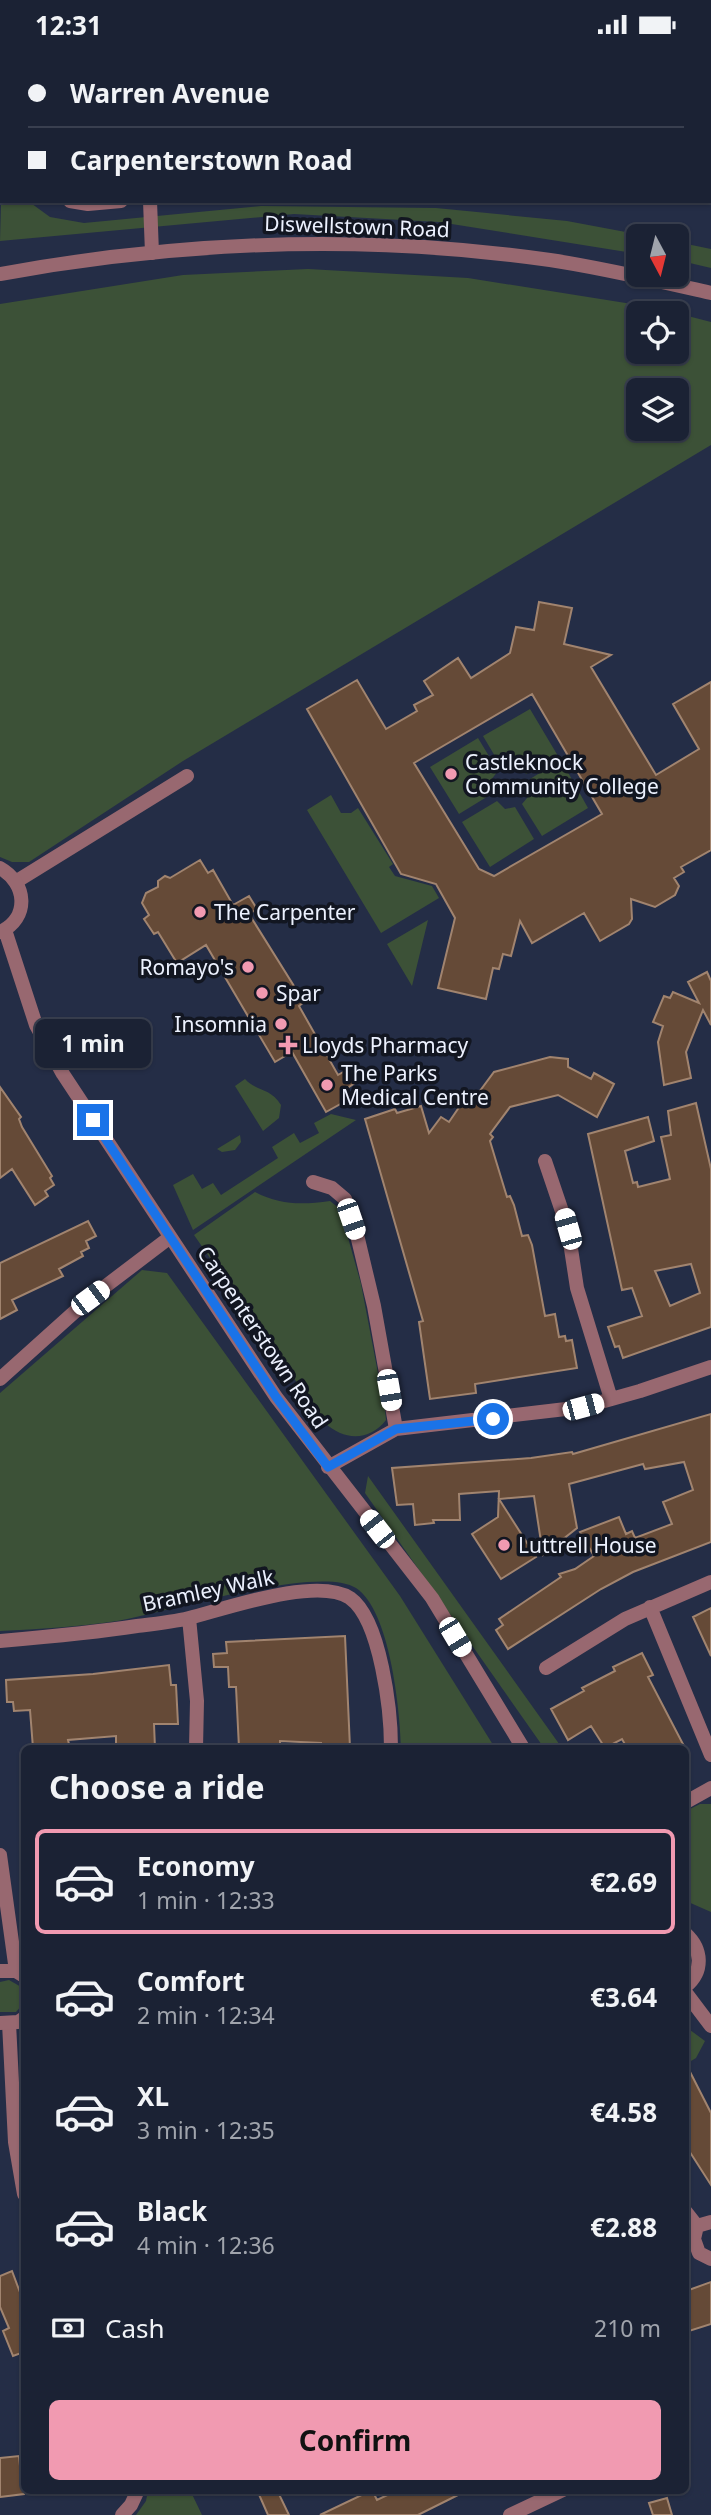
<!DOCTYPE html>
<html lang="en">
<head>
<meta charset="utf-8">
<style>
  body { margin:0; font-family:"Noto Sans",sans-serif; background:#282f40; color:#f1f3f6; height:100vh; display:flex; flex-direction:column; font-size:26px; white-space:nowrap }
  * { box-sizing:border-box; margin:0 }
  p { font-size:23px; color:#a0a4ac }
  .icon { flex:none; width:38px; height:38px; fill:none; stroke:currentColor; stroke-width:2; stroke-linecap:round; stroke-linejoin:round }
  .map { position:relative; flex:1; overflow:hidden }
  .drawer { position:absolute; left:21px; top:1696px; width:668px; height:749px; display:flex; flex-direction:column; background:#1b2234; border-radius:10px; box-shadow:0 2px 5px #0004,0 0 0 2px #393f4f }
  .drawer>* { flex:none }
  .top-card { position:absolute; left:0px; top:0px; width:712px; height:154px; box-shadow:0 2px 5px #0004,0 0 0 2px #393f4f; display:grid; align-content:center; height:154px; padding:0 28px; background:#1b2234 }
  .needle { width:46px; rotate:173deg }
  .tools { position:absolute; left:626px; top:175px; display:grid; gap:14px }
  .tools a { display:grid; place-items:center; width:63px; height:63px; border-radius:10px; background:#1b2234; box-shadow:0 2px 5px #0004,0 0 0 2px #393f4f; font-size:35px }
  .end { position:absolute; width:32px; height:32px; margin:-16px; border:9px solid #1a73e8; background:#fff; box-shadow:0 0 0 4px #fff }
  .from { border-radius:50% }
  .bubble { position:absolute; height:49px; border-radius:10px; background:#1b2234; box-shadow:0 2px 5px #0004,0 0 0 2px #393f4f; font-size:23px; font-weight:700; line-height:49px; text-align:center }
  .car { position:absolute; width:21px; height:42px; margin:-21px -10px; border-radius:9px; box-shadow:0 0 5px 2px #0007; background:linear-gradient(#fff 24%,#345 0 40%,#fff 0 76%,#345 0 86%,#fff 0) }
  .top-card b { display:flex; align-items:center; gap:24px; height:66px; font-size:26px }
  .top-card b+b { border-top:2px solid #393f4f }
  .top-card i { width:18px; height:18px; background:#f1f3f6 }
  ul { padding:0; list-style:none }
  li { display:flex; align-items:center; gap:21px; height:105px; margin:0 14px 10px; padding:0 14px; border:4px solid transparent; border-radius:10px }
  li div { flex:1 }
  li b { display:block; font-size:26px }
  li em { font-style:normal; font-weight:700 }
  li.selected { border-color:#f19ab1 }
  li>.icon { width:63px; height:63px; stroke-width:1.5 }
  h2 { padding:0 28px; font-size:32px; line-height:84px }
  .pay { display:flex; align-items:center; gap:18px; height:77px; padding:0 28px; font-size:26px }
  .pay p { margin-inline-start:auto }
  .action { display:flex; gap:14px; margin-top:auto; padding:14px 28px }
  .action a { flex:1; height:80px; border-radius:10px; background:#f19ab1; color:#111; font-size:28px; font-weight:700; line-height:80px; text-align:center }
  .status { display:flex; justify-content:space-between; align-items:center; height:49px; padding:0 35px; background:#1b2234; direction:ltr }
  .status svg { height:19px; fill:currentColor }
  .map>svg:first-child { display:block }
  .green { fill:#3c5137; fill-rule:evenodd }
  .building { fill:#654a37; stroke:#a1846f; stroke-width:2; fill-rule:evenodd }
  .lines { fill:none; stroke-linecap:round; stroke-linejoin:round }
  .minor { stroke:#986870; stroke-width:14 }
  .tertiary { stroke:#986870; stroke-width:14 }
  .route { stroke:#1a73e8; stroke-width:9 }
  .poi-dot { fill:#f19ab1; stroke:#121621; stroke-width:2.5 }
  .labels { text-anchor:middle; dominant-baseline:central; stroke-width:7; stroke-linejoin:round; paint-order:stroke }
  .street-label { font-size:21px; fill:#ecf1fe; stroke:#121621 }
  .poi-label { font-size:21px; fill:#ecf1fe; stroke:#121621; text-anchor:start }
</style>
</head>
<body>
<div class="status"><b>12:31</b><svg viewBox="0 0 49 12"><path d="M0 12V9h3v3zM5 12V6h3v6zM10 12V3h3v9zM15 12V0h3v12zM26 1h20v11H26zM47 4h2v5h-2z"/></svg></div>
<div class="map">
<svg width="711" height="2466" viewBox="0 0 711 2466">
  <rect width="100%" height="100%" fill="#242d46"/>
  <!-- green -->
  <path class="green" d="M2,118v34h26l22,16 34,6 177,-17 175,2 131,13 80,15h-8v18l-200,-32 -145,-8 -294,27z
    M677,193l34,7v19l-34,-8z
    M308,220l160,9 189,30 54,14v123l-528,316 -154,101h-17l-12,-5v-553l183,-29zM639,264h38v39h-38zM639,341h38v39h-38z
    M530,660l28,47 -32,18 -3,-5 -12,-4 -9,3 -19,-32z
    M478,689l20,33 -11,14 3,10 -31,19 -29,-47z
    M561,711l27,48 -46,28 -20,-32 10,-12 -2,-13z
    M331,746l10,18h10l7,-5 35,56 -4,3 6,9 37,10 7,12 -58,35 -74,-123z
    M497,752l8,8 10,-2 19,32 -44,28 -28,-45z
    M428,871l-16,66 -25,-42z
    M245,1030c12,13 25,8 36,26l-2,13 -16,13 -28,-45z
    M331,1065l25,6 -163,110 -20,-45 20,-11 9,15 11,-6 8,12 57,-37 -6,-11 22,-14 6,10 19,-10 -5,-10z
    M240,1086l1,7 -6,8 -13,2 -5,-3z
    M255,1143c25,13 47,13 75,9l10,8 21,75 24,126 1,10c-17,22 -43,20 -61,3l-131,-188z
    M142,1221l25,3 233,323 95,152h-94c-1,-38 -11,-138 -45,-160 -38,-24 -191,25 -239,33 -39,6 -78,8 -117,10v-238z
    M368,1427l194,272h-18l-179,-255z
    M700,1755h11v108l-25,-11v-90z
    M9,1931l14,8 1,15 -8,9h-16v-30z
    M686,1978l19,14 -9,17 -10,6z
    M148,2441h42l12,25h-66l10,-14z"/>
  <!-- building -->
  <path class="building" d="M539,553l33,6 -8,36 47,11 -20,12 65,108 43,-26 -26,-45 38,-22v168l-30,17 3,5 -10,6 5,8 -4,9 -20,12 -24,-8 1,20 -3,5 -29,17 -16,-28 -52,30 -12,-22 -9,35 -8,-2 -4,15 -6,-1 -7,31 -48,-11 17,-70 -19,-34 -35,-10 -94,-165 50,-29 29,49 31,-18 -3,-6 19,-10 -9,-14 34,-23 13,20 39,-25 6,-26 18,3zM532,645l70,120 -108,62 -15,-7 -65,-106z
    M200,811l8,13 5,-3 20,35 16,-9 8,13 -8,5 55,88 -5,4 39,69 12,-7 8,13 -12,8 5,9 -25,14 -34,-60 -17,10 -69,-117 -29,18 -19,-31 -4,2 -10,-15 5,-4 -7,-12 4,-10 12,-6v-6l7,-5 5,2z
    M707,923l4,9v44l-8,-15 -17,42 5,26 -27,7 -6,-43 5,-16 -10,-4 11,-26 6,2 3,-6 26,11 -11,-21z
    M550,1008l18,2v8l23,12 3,-6 20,11 -17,33 -39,-22 -48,12 -20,27 3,3 -3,4 6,20 11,36 3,-1 4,9 8,31 6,-1 4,10 13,71 10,-2 4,23 6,-1 1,5 6,-1 5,28 -102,16 1,9 -46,6 -11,-77 4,-1 -58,-202 30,-10 2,4 24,-7 8,27 12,-16 8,5 13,-19 6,4 26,-35z
    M0,1038l21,30 -2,2 3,8 30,49 -2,2 4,7 -9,6 3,5 -13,9 -23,-36 -12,9z
    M696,1054l15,66v158l-88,31 -4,-12 -4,1 -7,-20 34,-11 -10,-28 -10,2 -34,-156 60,-17 6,24 -29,10 8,32 4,-1 1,5 32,-8 -9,-42 10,-2 -3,-24zM691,1215l9,29 -30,13 -15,-35z
    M88,1172l8,15 -10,5 3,7 -8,4 2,4 -24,13 4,7 -51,24 5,10 -17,9v-56z
    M711,1365v128l-78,30 -32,17 -93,60 -12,-19 7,-5 -4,-6 62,-42 -2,-3 16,-5 19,-13 -14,-24 39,-15 7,17 6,-3 3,7 37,-14 -9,-22 30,-12 -9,-28 -39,7 -2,-5 -74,20 8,44 -34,27 -9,-59 -35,3 37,58 -35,22 -29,-45 26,-17 1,-26 -40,3 1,26h-27l1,3 -19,2 -2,-21 -16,1 -5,-37 139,-10 41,-6 1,2z
    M711,1559v48l-18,-39z
    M345,1587l5,112h-19l-10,-2v-3l-41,-2v7h-41l-3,-61h-7l-1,-20h-14l-1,-13 14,-1 -1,-11z
    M642,1604l11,22 -5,2 37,71h-58l-5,-9 -17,9 -14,-22 -23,14 -17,-31 33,-18 -2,-3 33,-17 -2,-4z
    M169,1616l2,20h5l2,39h-24l1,24h-39v-12l-48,4 1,4 -11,1 1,3h-26l-3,-38 -16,1 -1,-9h-6l-1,-22 87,-6z
    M686,2015l25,49v72l-25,-39z
    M12,2222l12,32v59l-3,-9 -8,3 -10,-25 6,-3 -9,-21v-31z
    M711,2233v42l-25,8v-41z
    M19,2407l1,10 4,-1v29l-24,3v-39z
    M257,2441h20l12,25h-21z
    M372,2441l5,10 21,-10h70l-50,25h-98z
    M667,2449l5,17h-19l-4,-12z"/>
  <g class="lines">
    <!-- minor -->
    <path class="minor" d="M56,2l1,-2
      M609,2v-2
      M70,152l18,3 33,-3
      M150,152l2,52
      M17,832l170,-105
      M545,1112l23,68 9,59 34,111
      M313,1133l19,6 13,11 13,40 16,67 22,123
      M0,1330l90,-81 79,-60
      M328,1418l68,-38 187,-22 57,-16 71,-24
      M650,1558l61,148
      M189,1569l8,83 -1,47
      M0,1592c46,-4 92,-8 137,-15 17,-2 36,-4 52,-8 36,-9 128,-42 161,-20 31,22 41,114 41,150
      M546,1619l79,-49 86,-37
      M686,1753l25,-14
      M0,1806l16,116
      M9,1974l6,119 9,52
      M686,2163l11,14 -3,13 5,14 12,6
      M697,2177l14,-4
      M122,2466l9,-10 7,-15
      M510,2466l53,-25"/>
    <!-- tertiary -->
    <path class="tertiary" d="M0,225c181,-33 367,-40 550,-14 54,8 108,21 161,33
      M0,819c27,15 30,50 0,64
      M5,881l31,95 27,49 213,323 156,201 91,150
      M686,1885c16,15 18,37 0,52
      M0,1922h16l8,5
      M686,1944l25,33
      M0,1974l18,-1 6,-4"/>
  </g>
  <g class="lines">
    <!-- route -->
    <path class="route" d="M93,1071l183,277 52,70 68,-38 97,-10"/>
  </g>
  <!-- markers -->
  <g class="poi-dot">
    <circle cx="451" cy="725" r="7"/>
    <circle cx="200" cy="863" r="7"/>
    <circle cx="248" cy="918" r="7"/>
    <circle cx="262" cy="944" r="7"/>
    <circle cx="281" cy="975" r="7"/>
    <path d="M284.5 985.5h7v7h7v7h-7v7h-7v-7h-7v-7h7z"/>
    <circle cx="327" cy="1036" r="7"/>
    <circle cx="504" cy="1496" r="7"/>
  </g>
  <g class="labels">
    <!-- street labels -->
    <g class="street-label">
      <text transform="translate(357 177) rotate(2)">Diswellstown Road</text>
      <text transform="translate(263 1288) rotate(56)">Carpenterstown Road</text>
      <text transform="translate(208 1541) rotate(-12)">Bramley Walk</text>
    </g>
    <!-- poi labels -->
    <g class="poi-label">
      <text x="465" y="713">Castleknock<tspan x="465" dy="24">Community College</tspan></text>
      <text x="214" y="863">The Carpenter</text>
      <text x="234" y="918" text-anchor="end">Romayo's</text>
      <text x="276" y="944">Spar</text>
      <text x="267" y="975" text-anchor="end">Insomnia</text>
      <text x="302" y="996">Lloyds Pharmacy</text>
      <text x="341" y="1024">The Parks<tspan x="341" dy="24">Medical Centre</tspan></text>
      <text x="518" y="1496">Luttrell House</text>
    </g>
  </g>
</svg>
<div class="tools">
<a><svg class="needle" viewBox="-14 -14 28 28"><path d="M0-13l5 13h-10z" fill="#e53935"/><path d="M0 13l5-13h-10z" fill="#a0a4ac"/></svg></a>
<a><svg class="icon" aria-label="locate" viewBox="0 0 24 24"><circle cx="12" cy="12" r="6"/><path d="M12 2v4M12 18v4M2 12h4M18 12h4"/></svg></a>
<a><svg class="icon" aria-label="layers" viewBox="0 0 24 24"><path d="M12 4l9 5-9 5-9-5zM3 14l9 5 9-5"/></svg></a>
</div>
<i class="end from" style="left:493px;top:1370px"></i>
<i class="end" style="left:93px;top:1071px"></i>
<div class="bubble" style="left:35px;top:970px;width:116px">1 min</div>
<i class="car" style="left:351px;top:1170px;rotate:161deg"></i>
<i class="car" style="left:568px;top:1180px;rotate:344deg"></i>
<i class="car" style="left:90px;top:1249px;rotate:53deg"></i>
<i class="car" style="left:389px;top:1341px;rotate:170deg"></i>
<i class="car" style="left:583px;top:1358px;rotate:75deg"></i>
<i class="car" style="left:377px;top:1480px;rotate:322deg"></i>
<i class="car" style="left:455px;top:1588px;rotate:149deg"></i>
<div class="top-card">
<b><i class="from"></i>Warren Avenue</b>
<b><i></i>Carpenterstown Road</b>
</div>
<section class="drawer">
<h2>Choose a ride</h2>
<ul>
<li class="selected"><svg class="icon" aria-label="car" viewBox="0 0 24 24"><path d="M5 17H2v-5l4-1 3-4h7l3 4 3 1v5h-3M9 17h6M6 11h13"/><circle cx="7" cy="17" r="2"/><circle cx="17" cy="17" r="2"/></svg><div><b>Economy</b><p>1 min · 12:33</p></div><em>€2.69</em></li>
<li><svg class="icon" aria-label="car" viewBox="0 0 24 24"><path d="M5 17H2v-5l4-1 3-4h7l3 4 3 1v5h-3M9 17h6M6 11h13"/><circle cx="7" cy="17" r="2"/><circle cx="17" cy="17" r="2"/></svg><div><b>Comfort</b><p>2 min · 12:34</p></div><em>€3.64</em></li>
<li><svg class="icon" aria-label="car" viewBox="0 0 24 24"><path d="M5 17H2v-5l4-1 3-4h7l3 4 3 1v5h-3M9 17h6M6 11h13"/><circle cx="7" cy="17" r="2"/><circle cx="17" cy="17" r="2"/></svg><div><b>XL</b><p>3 min · 12:35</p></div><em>€4.58</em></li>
<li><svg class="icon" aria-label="car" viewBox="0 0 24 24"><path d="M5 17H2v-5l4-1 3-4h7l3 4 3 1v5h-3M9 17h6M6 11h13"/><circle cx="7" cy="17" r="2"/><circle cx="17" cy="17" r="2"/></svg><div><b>Black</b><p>4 min · 12:36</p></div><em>€2.88</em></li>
</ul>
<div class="pay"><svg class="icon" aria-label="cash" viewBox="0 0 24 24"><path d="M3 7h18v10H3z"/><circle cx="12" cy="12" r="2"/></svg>Cash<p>210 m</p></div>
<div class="action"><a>Confirm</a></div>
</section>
</div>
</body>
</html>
